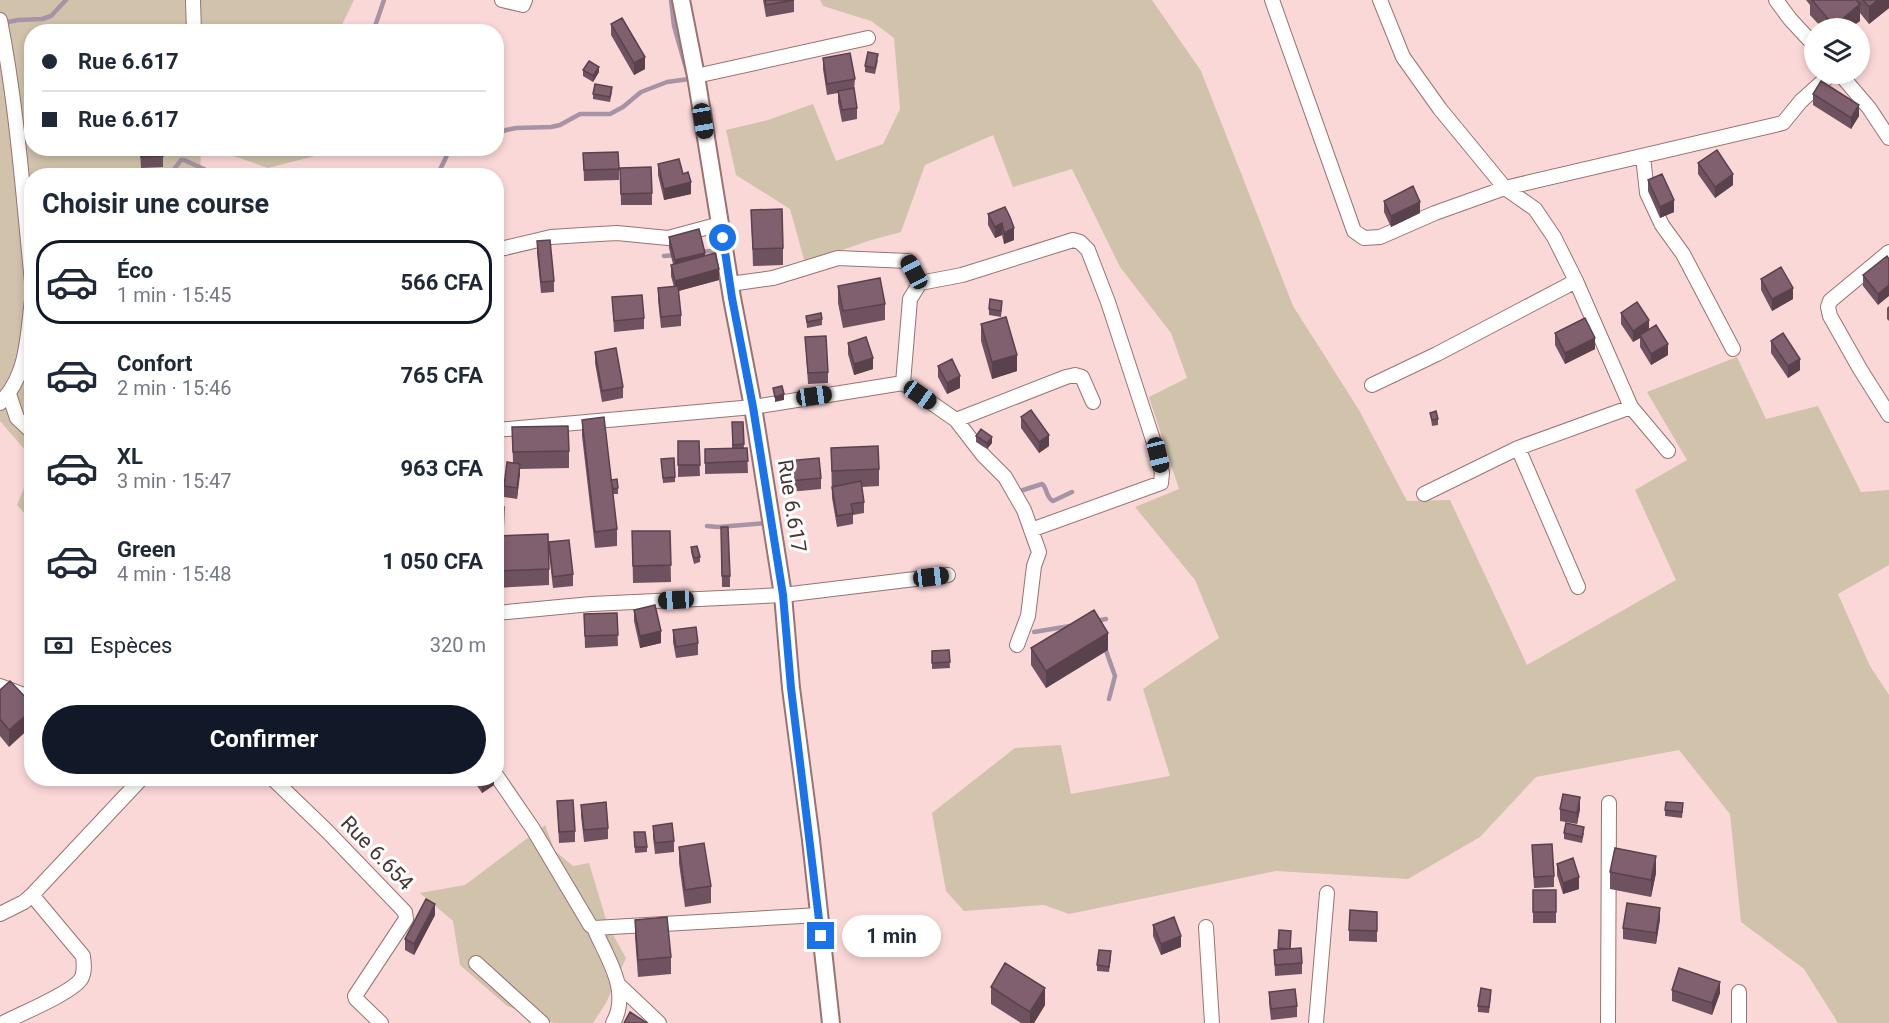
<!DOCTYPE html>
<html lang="fr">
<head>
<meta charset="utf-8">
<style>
  body { margin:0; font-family:Roboto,sans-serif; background:#f6f6f7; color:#1f2937; height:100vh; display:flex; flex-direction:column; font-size:22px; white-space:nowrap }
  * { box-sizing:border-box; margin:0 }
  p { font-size:20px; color:#747a83 }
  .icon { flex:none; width:33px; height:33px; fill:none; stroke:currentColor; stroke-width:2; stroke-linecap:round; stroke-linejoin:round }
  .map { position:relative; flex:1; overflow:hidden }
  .side { position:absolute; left:24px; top:168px; width:480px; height:618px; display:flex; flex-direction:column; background:#fff; border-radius:24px; box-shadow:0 3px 9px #0003 }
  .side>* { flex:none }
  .guide { position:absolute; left:24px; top:24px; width:480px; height:132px; border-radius:24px; box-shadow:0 3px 9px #0003; display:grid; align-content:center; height:132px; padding:0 18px; background:#fff }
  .fabs { position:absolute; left:1804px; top:18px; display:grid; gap:12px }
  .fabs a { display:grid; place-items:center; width:66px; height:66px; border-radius:50%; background:#fff; box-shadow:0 3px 9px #0003; font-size:30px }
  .end { position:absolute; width:27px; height:27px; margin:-14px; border:8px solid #1a73e8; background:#fff; box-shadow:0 0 0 3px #fff }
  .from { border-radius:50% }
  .bubble { position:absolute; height:42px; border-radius:21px; background:#fff; box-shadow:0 3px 9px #0003; font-size:20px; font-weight:700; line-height:42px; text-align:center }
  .car { position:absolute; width:18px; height:36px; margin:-18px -9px; border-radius:8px; box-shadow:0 0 4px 2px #0007; background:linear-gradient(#222 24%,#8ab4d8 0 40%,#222 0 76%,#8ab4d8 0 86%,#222 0) }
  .guide b { display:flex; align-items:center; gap:21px; height:57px; font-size:22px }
  .guide b+b { border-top:2px solid #e0e1e3 }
  .guide i { width:15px; height:15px; background:#1f2937 }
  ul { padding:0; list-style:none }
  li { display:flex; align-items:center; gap:18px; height:84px; margin:0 12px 9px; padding:0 6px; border:3px solid transparent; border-radius:24px }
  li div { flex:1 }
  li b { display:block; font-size:22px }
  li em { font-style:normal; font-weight:700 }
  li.active { border-color:#111827 }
  li>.icon { width:54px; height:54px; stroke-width:1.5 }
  h2 { padding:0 18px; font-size:27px; line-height:72px }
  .pay { display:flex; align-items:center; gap:15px; height:66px; padding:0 18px; font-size:22px }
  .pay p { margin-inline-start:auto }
  .primary-button { display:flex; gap:12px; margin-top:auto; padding:12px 18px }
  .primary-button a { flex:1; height:69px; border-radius:36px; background:#111827; color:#fff; font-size:24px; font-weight:700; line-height:69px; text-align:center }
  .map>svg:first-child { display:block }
  .green { fill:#d0c2ab }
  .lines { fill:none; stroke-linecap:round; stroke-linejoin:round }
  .stream { stroke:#a693a5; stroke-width:4.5 }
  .minor-casing { stroke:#997272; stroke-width:16 }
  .tertiary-casing { stroke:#997272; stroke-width:20 }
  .minor { stroke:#fff; stroke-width:14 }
  .tertiary { stroke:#fff; stroke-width:16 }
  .wall { fill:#6e525f }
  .shaded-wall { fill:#5a424d }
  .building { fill:#805f6e; stroke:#5a424d; stroke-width:1.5 }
  .route { stroke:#1a73e8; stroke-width:8 }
  .labels { text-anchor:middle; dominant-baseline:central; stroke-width:6; stroke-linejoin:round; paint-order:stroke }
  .street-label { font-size:21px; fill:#473636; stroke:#fff }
</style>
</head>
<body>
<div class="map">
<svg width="1889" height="1023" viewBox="0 0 1889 1023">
  <rect width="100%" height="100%" fill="#fbd8d8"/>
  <!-- green -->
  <path class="green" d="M0,0h354l-15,31 -307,1v116l169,1 -1,26 -168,1 -1,281 -31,-36z
    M820,0h332l49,71 92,235 66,104 48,91 43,-1 77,165 149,-85 -41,-90 52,-30 -40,-68 90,-35 29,62 52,-13 43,86 28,-2v75l-51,29 32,72 19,29v328h-51l-34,-54 -63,-47 -11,-108 -51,-64 -143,27 -56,60 -72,42 -132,-8 -207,43 -25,-9 -80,6 -18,-20 -14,-78 83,-65 46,-3 10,49 99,-18 -27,-87 76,-51 -24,-58 -60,-73 44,-18 -30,-92 38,-19 -16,-45 -51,-66 -48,-98 -59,18 -20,-52 -68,30 -24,67 -33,9 -63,22 -15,-54 -54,-34 -10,-45 42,-10 45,-16 23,57 47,-17 17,-35 -6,-71 -23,-17 -48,-15z
    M213,149h113l-3,5 -55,14z
    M31,471v46l-6,-3 -8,-9z
    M545,825l10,26 18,15 16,-3 19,63 18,32 -20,45 -13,20h-39l-47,-17 -47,-41 -7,-44 -33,-28 45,-8z"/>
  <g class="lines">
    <!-- stream -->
    <path class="stream" d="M3,23l15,-3 24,-1 9,-3 15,-16
      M373,32l11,-32
      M496,135l10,-5 10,-2 35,-1 9,-2 20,-11h30l13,-7 18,-15 26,-10 22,-3 -15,-53 -3,-26
      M440,148l8,5 14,-5
      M169,176l12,-16h3l35,16
      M239,176l7,-4 5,4
      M437,176l11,-23
      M700,252l21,-2
      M664,256l12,-1
      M1017,492l25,-8c5,3 4,14 11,17l19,-9
      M707,526l11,1 49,-4
      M1096,621l10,-2
      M1034,632l36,-6
      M1104,645l11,31 -6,23"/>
    <!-- minor casing -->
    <g class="minor-casing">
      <path id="minor" d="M193,0l1,32
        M502,0l21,5 2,-5
        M1272,0l82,231 10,7 16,-1 55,-24 70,-25 278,-65 18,-22 30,-27
        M1380,0l23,57 37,52 65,79 30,21 19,28 22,44 55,126 37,44
        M1776,0l14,19 25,27
        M0,20c17,86 23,174 32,262
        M1840,74l29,34 20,30
        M696,76l172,-38
        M1643,156l4,37 15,32 21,29 50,95
        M496,250l55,-13 31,-2 35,-2 51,5 52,-14
        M1889,252l-59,49 -2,6 2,9 30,53 29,46
        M730,284l43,-6 65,-20 70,3 12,22 42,-8 111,-35 7,2 8,8 20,52 50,153 4,18 -1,10 -130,47
        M903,383l7,-84 10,-16
        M1372,385l65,-31 139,-73
        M9,394l8,24 15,14
        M0,403c28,-28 27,-66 32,-103
        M956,420l110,-43 9,-2 7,2 11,25
        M496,430l257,-23 150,-24 53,37 27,35 22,22 19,33 15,42 -5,14 -6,50 -11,29
        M1518,448l60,139
        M1424,494l94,-46 113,-41
        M496,613l95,-9 192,-9 165,-20
        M0,686l32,12
        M496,775l37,54 57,96 4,3 225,-13
        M272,778l55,53 78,81 1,7 -51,77 1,3 25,24
        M0,914l24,-12 8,-7 110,-117
        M1206,927l6,96
        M594,928c13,30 37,63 19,95
        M476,963l66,60
        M619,985l40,38
        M1739,992v31
        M3,1023c17,-9 69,-30 78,-44 4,-7 3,-15 2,-23l-51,-61
        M1316,1023l11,-130
        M1608,1023l1,-220"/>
    </g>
    <!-- tertiary casing -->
    <g class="tertiary-casing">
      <path id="tertiary" d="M681,0l15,76 36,222 21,109 30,188 8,93 20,152 20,183"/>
    </g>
    <!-- minor -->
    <use href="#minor" class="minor"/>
    <!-- tertiary -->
    <use href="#tertiary" class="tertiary"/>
  </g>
  <!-- wall -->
  <path class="wall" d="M763,0h31v12l-28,5z
    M1806,0h83v8l-20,16 -9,-11v8l-10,7h-28l-12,-13v-10z
    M611,24l34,45 -11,6 -23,-40z
    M823,58l32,21 -1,11 3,18v11l-15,3 -4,-20v-9l-11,2 -4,-26z
    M878,60l-3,14 -10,-2v-6z
    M583,70l16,2 -6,10 -10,-6z
    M612,92l-2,10 -17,-3v-5z
    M1813,94l46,22 -8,13 -38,-24z
    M140,148h23v19l-22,1z
    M583,153l36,16v11l-35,1z
    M1698,163l35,22 -18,13 -17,-24z
    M658,164l25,10 8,20 -27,6 -6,-25z
    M620,168l32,25v12h-31z
    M1648,180l26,32 -14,6 -12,-27z
    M1384,201l36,12 -29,14 -7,-15z
    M1005,207l9,33 -10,4 -2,-9 -7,3 -7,-13v-11z
    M751,210l32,38v17l-30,1z
    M669,237l36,19 14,24 -41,11 3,24v11l-20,2 -3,-28v-12l16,-1 -3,-11v-11l2,-1 -4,-16z
    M537,241l17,40v11l-13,1 -4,-40z
    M1887,256l-9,49 -15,-19v-11z
    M1761,279l32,20 -21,12 -11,-21z
    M838,286l47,18v16l-42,8 -5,-25z
    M612,297l32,21v11l-30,3z
    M1002,306l-1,11 -12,-2v-6z
    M1889,306v15l-2,-2v-11z
    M1621,313l28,16 19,26 -17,10 -11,-18v-9l-7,4 -12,-18z
    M806,316l16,3v6l-15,3z
    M981,324l36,47 -25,8 -11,-38z
    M1555,333l40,16 -30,15 -10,-19z
    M805,337l23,35v11l-20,1z
    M1771,341l29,29 -12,8 -17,-25z
    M848,343l25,26 -19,6 -6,-21z
    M595,352l28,35v11l-21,4 -7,-39z
    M938,366l22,22 -13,6 -9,-17z
    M1430,413l8,6v6l-6,1z
    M1021,417l28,29 -10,7 -18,-25z
    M582,420l29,60 7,8v6h-5l4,35v17l-22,2 -13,-112z
    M732,422h11l1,26h3l1,25 -43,1v-25l27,-1z
    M512,427l57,24v17l-49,1 -3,30 -13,-2v-11l9,-23z
    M976,436l16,7 -5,6 -11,-7z
    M678,441h21l1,35 -22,1z
    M831,448l48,21v17l-17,1 2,15v11l-11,2v9l-16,3 -5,-29z
    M661,459l14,18v5l-12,1z
    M787,461l34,17v11l-32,3z
    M496,506l7,30 46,33v16l-53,3z
    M721,527l9,49v11h-8z
    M632,531h38l1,51 -38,1z
    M549,542l24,32v12l-20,2 -4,-34z
    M691,547l9,10v5l-6,2 -3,-12z
    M634,610l27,33 -21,5 -6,-27z
    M617,613l1,33 -33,2 -1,-34z
    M673,630l25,13v12l-22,3 -3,-16z
    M1031,648l77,2 -62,38 -15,-23z
    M949,650l1,18 -18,1v-18z
    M10,681l-1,66 -9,-11v-46z
    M472,778h22v7l-12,8z
    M557,801l18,30v11l-16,1z
    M581,805l27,23v11l-24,3 -3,-26z
    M1560,809h20l-3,15 -17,-3z
    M1683,809l-1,9 -17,-2v-6z
    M653,826l21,15v11l-19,2 -2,-17z
    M634,832l13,15v5l-12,1z
    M1564,833h20l-2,10 -18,-4z
    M1532,845l22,31v11l-20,1z
    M679,847l32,39v17l-26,4 -6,-44z
    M1557,864l22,25 -16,5 -6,-19z
    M1610,872l46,1 -5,24 -41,-8z
    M1533,890h23v33h-23z
    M435,915l-21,40 -9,-5v-11z
    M1660,919l-4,25 -33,-5v-11z
    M635,920l36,37v17l-33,3 -3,-40z
    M1377,923v19l-28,-1v-11z
    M1153,925l28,22 -20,8 -8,-19z
    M1279,930l12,7 -1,12 12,14v11l-27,2 -1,-26h4z
    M1111,957l-2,15 -12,-1v-6z
    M991,987l54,18 -11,18h-13l-30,-19z
    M1672,990l48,3 -8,22 -40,-14z
    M1269,992l28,14v11l-26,3 -2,-17z
    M1491,996l-2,17 -11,-1v-6z"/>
  <!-- shaded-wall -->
  <path class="shaded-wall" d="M1878,0h11v8l-20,16v-17z
    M1860,4v17l-10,7h-16v-2z
    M645,57v12l-11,6v-12z
    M599,67v5l-6,10v-6z
    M1859,105v11l-8,13v-11z
    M1733,174v11l-18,13v-11z
    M691,182v12l-27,6v-11z
    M1674,200v12l-14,6v-11z
    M1420,202v11l-29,14v-11z
    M1002,223v12l-7,3v-11z
    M1014,228v12l-10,4v-11z
    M705,253v11l-30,8v-12z
    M719,269v11l-44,12v-11z
    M1889,285v11l-11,9v-11z
    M1793,288v11l-21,12v-12z
    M1649,320v11l-9,4v3l-7,4v-11z
    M1595,338v11l-30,15v-11z
    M1668,344v11l-17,10v-11z
    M1017,355v16l-25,8v-17z
    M873,358v11l-19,6v-11z
    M1800,359v11l-12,8v-12z
    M960,376v12l-13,6v-11z
    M784,394v6l-9,2v-5z
    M1049,435v11l-10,7v-11z
    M992,437v6l-5,6v-6z
    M520,464v11l-3,24v-11z
    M661,631v12l-21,5v-12z
    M1108,633v17l-62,38v-17z
    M32,710v16l-23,21v-17z
    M487,778h7v7l-12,8v-11z
    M1580,797v12l-3,15v-11z
    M1656,856v17l-5,24v-17z
    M1579,877v12l-16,5v-11z
    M435,904v11l-21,40v-11z
    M1660,908v11l-4,25v-11z
    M1181,936v11l-20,8v-11z
    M1720,982v11l-8,22v-12z
    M1045,988v17l-11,18h-4v-11z"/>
  <!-- building -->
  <path class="building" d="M765,0h29l-28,5z
    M1812,0h44l4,4 -26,22z
    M1863,0h15l-9,7z
    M622,18l23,39 -11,6 -23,-39z
    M868,52l10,2 -3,14 -10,-2z
    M850,53l5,26 -28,5 -4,-26z
    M589,61l10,6 -6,9 -10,-6z
    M1821,81l38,24 -8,13 -38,-24z
    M595,84l17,3 -2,10 -17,-3z
    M854,88l3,20 -15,2 -4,-19z
    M141,148h22v8l-22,1z
    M1717,150l16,24 -18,13 -17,-24z
    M618,152l1,17 -35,1 -1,-17z
    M679,159l4,15 5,-2 3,10 -27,7 -6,-25z
    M651,167l1,26 -31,1 -1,-26z
    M1662,174l12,26 -14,7 -12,-27z
    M1413,186l7,16 -29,14 -7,-15z
    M1005,207l5,10 4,11 -10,5 -2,-10 -7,4 -7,-13z
    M782,209l1,39 -30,1 -2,-39z
    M699,229l6,24 -30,7 -6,-23z
    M550,240l4,41 -13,1 -4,-41z
    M715,253l4,16 -44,12 -4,-16z
    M1887,256l2,3v26l-11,9 -15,-19z
    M1781,267l12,21 -21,11 -11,-20z
    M880,278l5,26 -42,7 -5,-25z
    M678,286l3,29 -20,2 -3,-29z
    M642,295l2,23 -30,3 -2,-24z
    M990,299l12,2 -1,10 -12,-2z
    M1637,302l12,18 -16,11 -12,-18z
    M821,313l1,6 -15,3 -1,-6z
    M1006,317l11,38 -25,7 -11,-38z
    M1585,318l10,20 -30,15 -10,-20z
    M1656,325l12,19 -17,10 -11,-19z
    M1783,333l17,26 -12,7 -17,-25z
    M826,336l2,36 -20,1 -3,-36z
    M866,337l7,21 -19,6 -6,-21z
    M616,348l7,39 -21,4 -7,-39z
    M952,359l8,17 -13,7 -9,-17z
    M782,386l2,8 -9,3 -2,-9z
    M1031,410l18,25 -10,7 -18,-25z
    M1436,411l2,8 -6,1 -2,-7z
    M604,417l13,112 -22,3 -13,-112z
    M732,422h11l1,22 -11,1z
    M568,426l1,25 -56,1 -1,-25z
    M981,429l11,8 -5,6 -11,-7z
    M678,441h21l1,24h-22z
    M878,446l1,23 -47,2 -1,-23z
    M747,448l1,13 -43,2v-14z
    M674,458l1,19 -12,1 -2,-19z
    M819,458l2,20 -32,3 -2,-20z
    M507,462l13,2 -3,24 -13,-2z
    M617,479l1,9 -5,1 -2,-9z
    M861,481l3,21 -13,2 2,9 -16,3 -5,-29z
    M496,506l8,1 -1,29h-7z
    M721,527h7l2,49h-8z
    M632,531h38l1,34 -38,1z
    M548,534l1,35 -53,2v-35z
    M569,540l4,34 -20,3 -4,-35z
    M697,546l3,11 -6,1 -3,-11z
    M655,605l6,26 -21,5 -6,-26z
    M1094,610l14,23 -62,38 -15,-23z
    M617,613l1,22 -33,1 -1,-22z
    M696,627l2,16 -22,4 -3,-17z
    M949,650l1,12 -18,1v-12z
    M10,681l22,23v6l-23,20 -9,-11v-29z
    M480,778h7l-5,4z
    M1563,794l17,3 -3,16 -17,-4z
    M573,800l2,31 -16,1 -2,-31z
    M606,802l2,26 -24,2 -3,-25z
    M1666,802l17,1 -1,9 -17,-2z
    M672,823l2,18 -19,2 -2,-17z
    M1566,823l18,4 -2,10 -18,-4z
    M634,832h11l2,15h-12z
    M704,843l7,43 -26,4 -6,-43z
    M1552,844l2,32 -20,1 -2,-32z
    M1615,848l41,8 -5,24 -41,-8z
    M1573,858l6,19 -16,6 -6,-19z
    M1533,890h23v22h-23z
    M426,899l9,5 -21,40 -9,-5z
    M1627,903l33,5 -4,25 -33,-5z
    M1350,910l27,2v19l-28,-1z
    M667,917l4,40 -33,3 -3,-40z
    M1174,917l7,19 -20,8 -8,-19z
    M1279,930l12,1 -1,18 -12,-1z
    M1301,948l1,15 -27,2 -1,-15z
    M1099,950l12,1 -2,16 -12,-2z
    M1005,963l40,25 -15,24 -39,-25z
    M1679,968l41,14 -8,21 -40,-13z
    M1481,988l10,2 -2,17 -11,-1z
    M1295,989l2,17 -26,3 -2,-17z
    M630,1012l17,11h-23z"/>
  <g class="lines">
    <!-- route -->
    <path class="route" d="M723,238l9,60 21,109 30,188 8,93 30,248"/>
  </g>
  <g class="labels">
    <!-- street labels -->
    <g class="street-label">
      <text transform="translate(792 506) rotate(81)">Rue 6.617</text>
      <text transform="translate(377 853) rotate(46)">Rue 6.654</text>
    </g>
  </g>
</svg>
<div class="fabs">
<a><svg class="icon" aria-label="layers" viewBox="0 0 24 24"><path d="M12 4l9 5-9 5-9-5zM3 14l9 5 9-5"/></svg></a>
</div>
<i class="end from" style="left:723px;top:238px"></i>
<i class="end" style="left:821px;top:936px"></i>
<div class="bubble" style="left:842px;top:915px;width:99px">1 min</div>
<i class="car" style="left:703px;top:121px;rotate:171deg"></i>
<i class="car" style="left:914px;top:272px;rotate:332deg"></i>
<i class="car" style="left:920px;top:395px;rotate:125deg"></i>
<i class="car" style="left:814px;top:396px;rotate:82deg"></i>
<i class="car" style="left:1158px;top:455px;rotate:166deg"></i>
<i class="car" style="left:931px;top:577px;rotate:83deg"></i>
<i class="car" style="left:676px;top:600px;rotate:267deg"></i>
<div class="guide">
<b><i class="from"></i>Rue 6.617</b>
<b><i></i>Rue 6.617</b>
</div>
<section class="side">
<h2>Choisir une course</h2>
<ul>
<li class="active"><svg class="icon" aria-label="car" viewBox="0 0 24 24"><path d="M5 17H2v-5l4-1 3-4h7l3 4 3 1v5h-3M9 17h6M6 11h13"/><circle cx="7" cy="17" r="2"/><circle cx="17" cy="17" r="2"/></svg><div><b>Éco</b><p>1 min · 15:45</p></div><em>566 CFA</em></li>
<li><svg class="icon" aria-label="car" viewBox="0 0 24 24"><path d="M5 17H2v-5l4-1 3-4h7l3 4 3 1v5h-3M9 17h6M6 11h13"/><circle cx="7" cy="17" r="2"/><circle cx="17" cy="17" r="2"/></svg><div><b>Confort</b><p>2 min · 15:46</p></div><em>765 CFA</em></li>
<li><svg class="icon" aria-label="car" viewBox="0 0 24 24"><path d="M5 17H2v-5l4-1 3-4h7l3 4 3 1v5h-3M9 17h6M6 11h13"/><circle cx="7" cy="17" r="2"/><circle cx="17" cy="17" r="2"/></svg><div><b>XL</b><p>3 min · 15:47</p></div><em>963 CFA</em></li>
<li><svg class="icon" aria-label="car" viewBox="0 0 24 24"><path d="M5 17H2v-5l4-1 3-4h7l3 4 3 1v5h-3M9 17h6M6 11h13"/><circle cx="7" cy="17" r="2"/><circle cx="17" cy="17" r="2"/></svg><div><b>Green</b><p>4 min · 15:48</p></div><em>1 050 CFA</em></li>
</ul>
<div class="pay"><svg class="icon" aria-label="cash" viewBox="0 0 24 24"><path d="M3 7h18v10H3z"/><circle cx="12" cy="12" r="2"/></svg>Espèces<p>320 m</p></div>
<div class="primary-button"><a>Confirmer</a></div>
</section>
</div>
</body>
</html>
